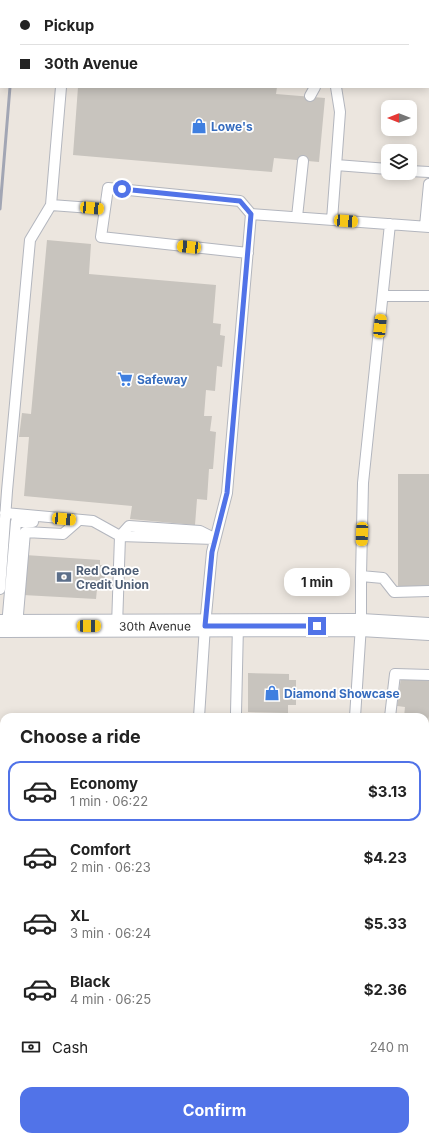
<!DOCTYPE html>
<html lang="en">
<head>
<meta charset="utf-8">
<style>
  body { margin:0; font-family:Inter,sans-serif; background:#f6f6f6; color:#222; height:100vh; display:flex; flex-direction:column; font-size:15px; white-space:nowrap }
  * { box-sizing:border-box; margin:0 }
  p { font-size:13px; color:#767676 }
  .icon { flex:none; width:22px; height:22px; fill:none; stroke:currentColor; stroke-width:2; stroke-linecap:round; stroke-linejoin:round }
  .map { position:relative; flex:1; overflow:hidden }
  .panel { position:absolute; left:0px; top:713px; width:429px; height:428px; display:flex; flex-direction:column; background:#fff; border-radius:12px 12px 0 0; box-shadow:0 2px 10px #0003 }
  .panel>* { flex:none }
  .guide { position:absolute; left:0px; top:0px; width:429px; height:88px; box-shadow:0 2px 10px #0003; display:grid; align-content:center; height:88px; padding:0 20px; background:#fff }
  .needle { width:26px; rotate:270deg }
  .fabs { position:absolute; left:381px; top:100px; display:grid; gap:8px }
  .fabs a { display:grid; place-items:center; width:36px; height:36px; border-radius:8px; background:#fff; box-shadow:0 2px 10px #0003; font-size:20px }
  .end { position:absolute; width:18px; height:18px; margin:-9px; border:5px solid #5173e8; background:#fff; box-shadow:0 0 0 2px #fff }
  .from { border-radius:50% }
  .bubble { position:absolute; height:28px; border-radius:12px; background:#fff; box-shadow:0 2px 10px #0003; font-size:13px; font-weight:700; line-height:28px; text-align:center }
  .car { position:absolute; width:12px; height:24px; margin:-12px -6px; border-radius:5px; box-shadow:0 0 3px 1px #0007; background:linear-gradient(#f5c518 24%,#345 0 40%,#f5c518 0 76%,#345 0 86%,#f5c518 0) }
  .guide b { display:flex; align-items:center; gap:14px; height:38px; font-size:15px }
  .guide b+b { border-top:1px solid #e0e0e0 }
  .guide i { width:10px; height:10px; background:#222 }
  ul { padding:0; list-style:none }
  li { display:flex; align-items:center; gap:12px; height:60px; margin:0 8px 6px; padding:0 12px; border:2px solid transparent; border-radius:12px }
  li div { flex:1 }
  li b { display:block; font-size:15px }
  li em { font-style:normal; font-weight:700 }
  li.on { border-color:#5173e8 }
  li>.icon { width:36px; height:36px; stroke-width:1.5 }
  h2 { padding:0 20px; font-size:18px; line-height:48px }
  .pay { display:flex; align-items:center; gap:10px; height:44px; padding:0 20px; font-size:15px }
  .pay p { margin-inline-start:auto }
  .button { display:flex; gap:8px; margin-top:auto; padding:8px 20px }
  .button a { flex:1; height:46px; border-radius:12px; background:#5173e8; color:#fff; font-size:16px; font-weight:700; line-height:46px; text-align:center }
  .map>svg:first-child { display:block }
  .building { fill:#c8c4be }
  .lines { fill:none; stroke-linecap:round; stroke-linejoin:round }
  .lane-casing { stroke:#b3b6be; stroke-width:12 }
  .secondary-casing { stroke:#b3b6be; stroke-width:24 }
  .lane { stroke:#fff; stroke-width:10 }
  .secondary { stroke:#fff; stroke-width:22 }
  .rail { stroke:#a2a6b4; stroke-width:3 }
  .route { stroke:#5173e8; stroke-width:5 }
  .labels { text-anchor:middle; dominant-baseline:central; stroke-width:3.5; stroke-linejoin:round; paint-order:stroke }
  .shop-label { font-size:12px; font-weight:bold; fill:#366cbe; stroke:#fff; text-anchor:start }
  .service-label { font-size:12px; font-weight:bold; fill:#4e5e75; stroke:#fff; text-anchor:start }
  .street-label { font-size:12px; fill:#2c2c2c; stroke:#fff }
</style>
</head>
<body>
<div class="map">
<svg width="429" height="1141" viewBox="0 0 429 1141">
  <rect width="100%" height="100%" fill="#ece6df"/>
  <!-- building -->
  <path class="building" d="M78,87h199l-1,7 49,4 -6,64 -45,-4 -2,14 -199,-17z
    M47,240l44,4 -2,30 127,11 -3,38 8,1 -1,11 5,1 -3,31 -5,-1 -2,25 -9,-1 -2,26h8l-2,15 6,1 -3,37h-4l-2,31 -10,-1 -2,26 -65,-6 2,-13 -108,-10 5,-59h-10l3,-24 9,1z
    M398,474h31v112h-31z
    M25,555l75,5v5h6l-2,24h-7l-1,10 -73,-4z
    M248,673l41,1v6h7v25h-8v8l-40,-1z
    M401,677l28,4v35l-3,20h-1v-19h-21l1,-10 -8,-1z
    M0,832h4v305h215l-1,4h-218z"/>
  <g class="lines">
    <!-- lane casing -->
    <g class="lane-casing">
      <path id="lane" d="M68,1v-1
        M333,1v-1
        M310,96l5,-9
        M336,165l52,4
        M410,171l19,1
        M51,205l54,4
        M297,217l6,-56
        M332,220l8,-108 -4,-25
        M425,226l4,-42
        M248,253l-147,-16 7,-49 132,13 11,13
        M383,296h46
        M5,513l88,8 27,15 95,3
        M361,576l22,2 11,14 35,-1
        M0,589l7,-98 23,-251 21,-35 10,-118
        M7,626l9,-104h17
        M17,626l8,-94 38,2 16,-14
        M117,626l3,-90 9,-10 71,5 12,6
        M236,713l2,-88
        M199,717l6,-91 7,-74 15,-59 24,-279 178,13
        M355,717l6,-92v-49l2,-93 27,-259
        M390,717l5,-43 34,1
        M425,779h4
        M425,837h4
        M425,957l4,-8
        M425,1016h4
        M253,1141v-4
        M381,1141v-4"/>
    </g>
    <!-- secondary casing -->
    <g class="secondary-casing">
      <g id="secondary">
        <path id="s1" d="M0,626l361,-1 68,4"/>
      </g>
    </g>
    <!-- lane -->
    <use href="#lane" class="lane"/>
    <!-- secondary -->
    <use href="#secondary" class="secondary"/>
    <!-- rail -->
    <path class="rail" d="M18,1v-1
      M0,209l10,-122"/>
  </g>
  <g class="lines">
    <!-- route -->
    <path class="route" d="M122,189l118,12 11,13 -24,279 -15,59 -7,74h112"/>
  </g>
  <!-- icons -->
  <defs>
    <g id="shop-bare" transform="scale(1.2)"><path d="M-5-2.5h2.3a2.7 3.5 0 0 1 5.4 0H5L5.5 6h-11ZM-1.5-2.5h3a1.5 2.3 0 0 0-3 0Z" fill="#3f7fe0" stroke="#fff" stroke-width="2.5" paint-order="stroke"/></g>
    <g id="supermarket-bare" transform="scale(1.2)"><path d="M-6-5.5h2.5l.6 2H6L4.5 2H-2.5L-4.4-4H-6ZM-1.5 3.2a1.3 1.3 0 1 0 .1 0ZM3 3.2a1.3 1.3 0 1 0 .1 0Z" fill="#3f7fe0" stroke="#fff" stroke-width="2.5" paint-order="stroke"/></g>
    <g id="bank-bare" transform="scale(1.2)"><path d="M-6-4H6V4H-6ZM0-2.3a2.3 2.3 0 1 0 0 4.6a2.3 2.3 0 1 0 0-4.6Z" fill="#5c6f8a" stroke="#fff" stroke-width="2.5" paint-order="stroke"/></g>
  </defs>
  <g fill-rule="evenodd">
    <use href="#shop-bare" x="199" y="126"/>
    <use href="#supermarket-bare" x="125" y="379"/>
    <use href="#bank-bare" x="64" y="577"/>
    <use href="#shop-bare" x="272" y="693"/>
  </g>
  <g class="labels">
    <!-- shop labels -->
    <g class="shop-label">
      <text x="211" y="126">Lowe's</text>
      <text x="137" y="379">Safeway</text>
      <text x="284" y="693">Diamond Showcase</text>
    </g>
    <!-- service labels -->
    <g class="service-label">
      <text x="76" y="570">Red Canoe<tspan x="76" dy="14">Credit Union</tspan></text>
    </g>
    <!-- street labels -->
    <g class="street-label">
      <text stroke="none"><textPath href="#s1" startOffset="155">30th Avenue</textPath></text>
    </g>
  </g>
</svg>
<div class="fabs">
<a><svg class="needle" viewBox="-14 -14 28 28"><path d="M0-13l5 13h-10z" fill="#e53935"/><path d="M0 13l5-13h-10z" fill="#767676"/></svg></a>
<a><svg class="icon" aria-label="layers" viewBox="0 0 24 24"><path d="M12 4l9 5-9 5-9-5zM3 14l9 5 9-5"/></svg></a>
</div>
<i class="end from" style="left:122px;top:189px"></i>
<i class="end" style="left:317px;top:626px"></i>
<div class="bubble" style="left:284px;top:568px;width:66px">1 min</div>
<i class="car" style="left:92px;top:208px;rotate:95deg"></i>
<i class="car" style="left:346px;top:221px;rotate:94deg"></i>
<i class="car" style="left:189px;top:247px;rotate:276deg"></i>
<i class="car" style="left:380px;top:326px;rotate:6deg"></i>
<i class="car" style="left:64px;top:519px;rotate:95deg"></i>
<i class="car" style="left:362px;top:534px;rotate:182deg"></i>
<i class="car" style="left:89px;top:626px;rotate:90deg"></i>
<div class="guide">
<b><i class="from"></i>Pickup</b>
<b><i></i>30th Avenue</b>
</div>
<section class="panel">
<h2>Choose a ride</h2>
<ul>
<li class="on"><svg class="icon" aria-label="car" viewBox="0 0 24 24"><path d="M5 17H2v-5l4-1 3-4h7l3 4 3 1v5h-3M9 17h6M6 11h13"/><circle cx="7" cy="17" r="2"/><circle cx="17" cy="17" r="2"/></svg><div><b>Economy</b><p>1 min · 06:22</p></div><em>$3.13</em></li>
<li><svg class="icon" aria-label="car" viewBox="0 0 24 24"><path d="M5 17H2v-5l4-1 3-4h7l3 4 3 1v5h-3M9 17h6M6 11h13"/><circle cx="7" cy="17" r="2"/><circle cx="17" cy="17" r="2"/></svg><div><b>Comfort</b><p>2 min · 06:23</p></div><em>$4.23</em></li>
<li><svg class="icon" aria-label="car" viewBox="0 0 24 24"><path d="M5 17H2v-5l4-1 3-4h7l3 4 3 1v5h-3M9 17h6M6 11h13"/><circle cx="7" cy="17" r="2"/><circle cx="17" cy="17" r="2"/></svg><div><b>XL</b><p>3 min · 06:24</p></div><em>$5.33</em></li>
<li><svg class="icon" aria-label="car" viewBox="0 0 24 24"><path d="M5 17H2v-5l4-1 3-4h7l3 4 3 1v5h-3M9 17h6M6 11h13"/><circle cx="7" cy="17" r="2"/><circle cx="17" cy="17" r="2"/></svg><div><b>Black</b><p>4 min · 06:25</p></div><em>$2.36</em></li>
</ul>
<div class="pay"><svg class="icon" aria-label="cash" viewBox="0 0 24 24"><path d="M3 7h18v10H3z"/><circle cx="12" cy="12" r="2"/></svg>Cash<p>240 m</p></div>
<div class="button"><a>Confirm</a></div>
</section>
</div>
</body>
</html>
